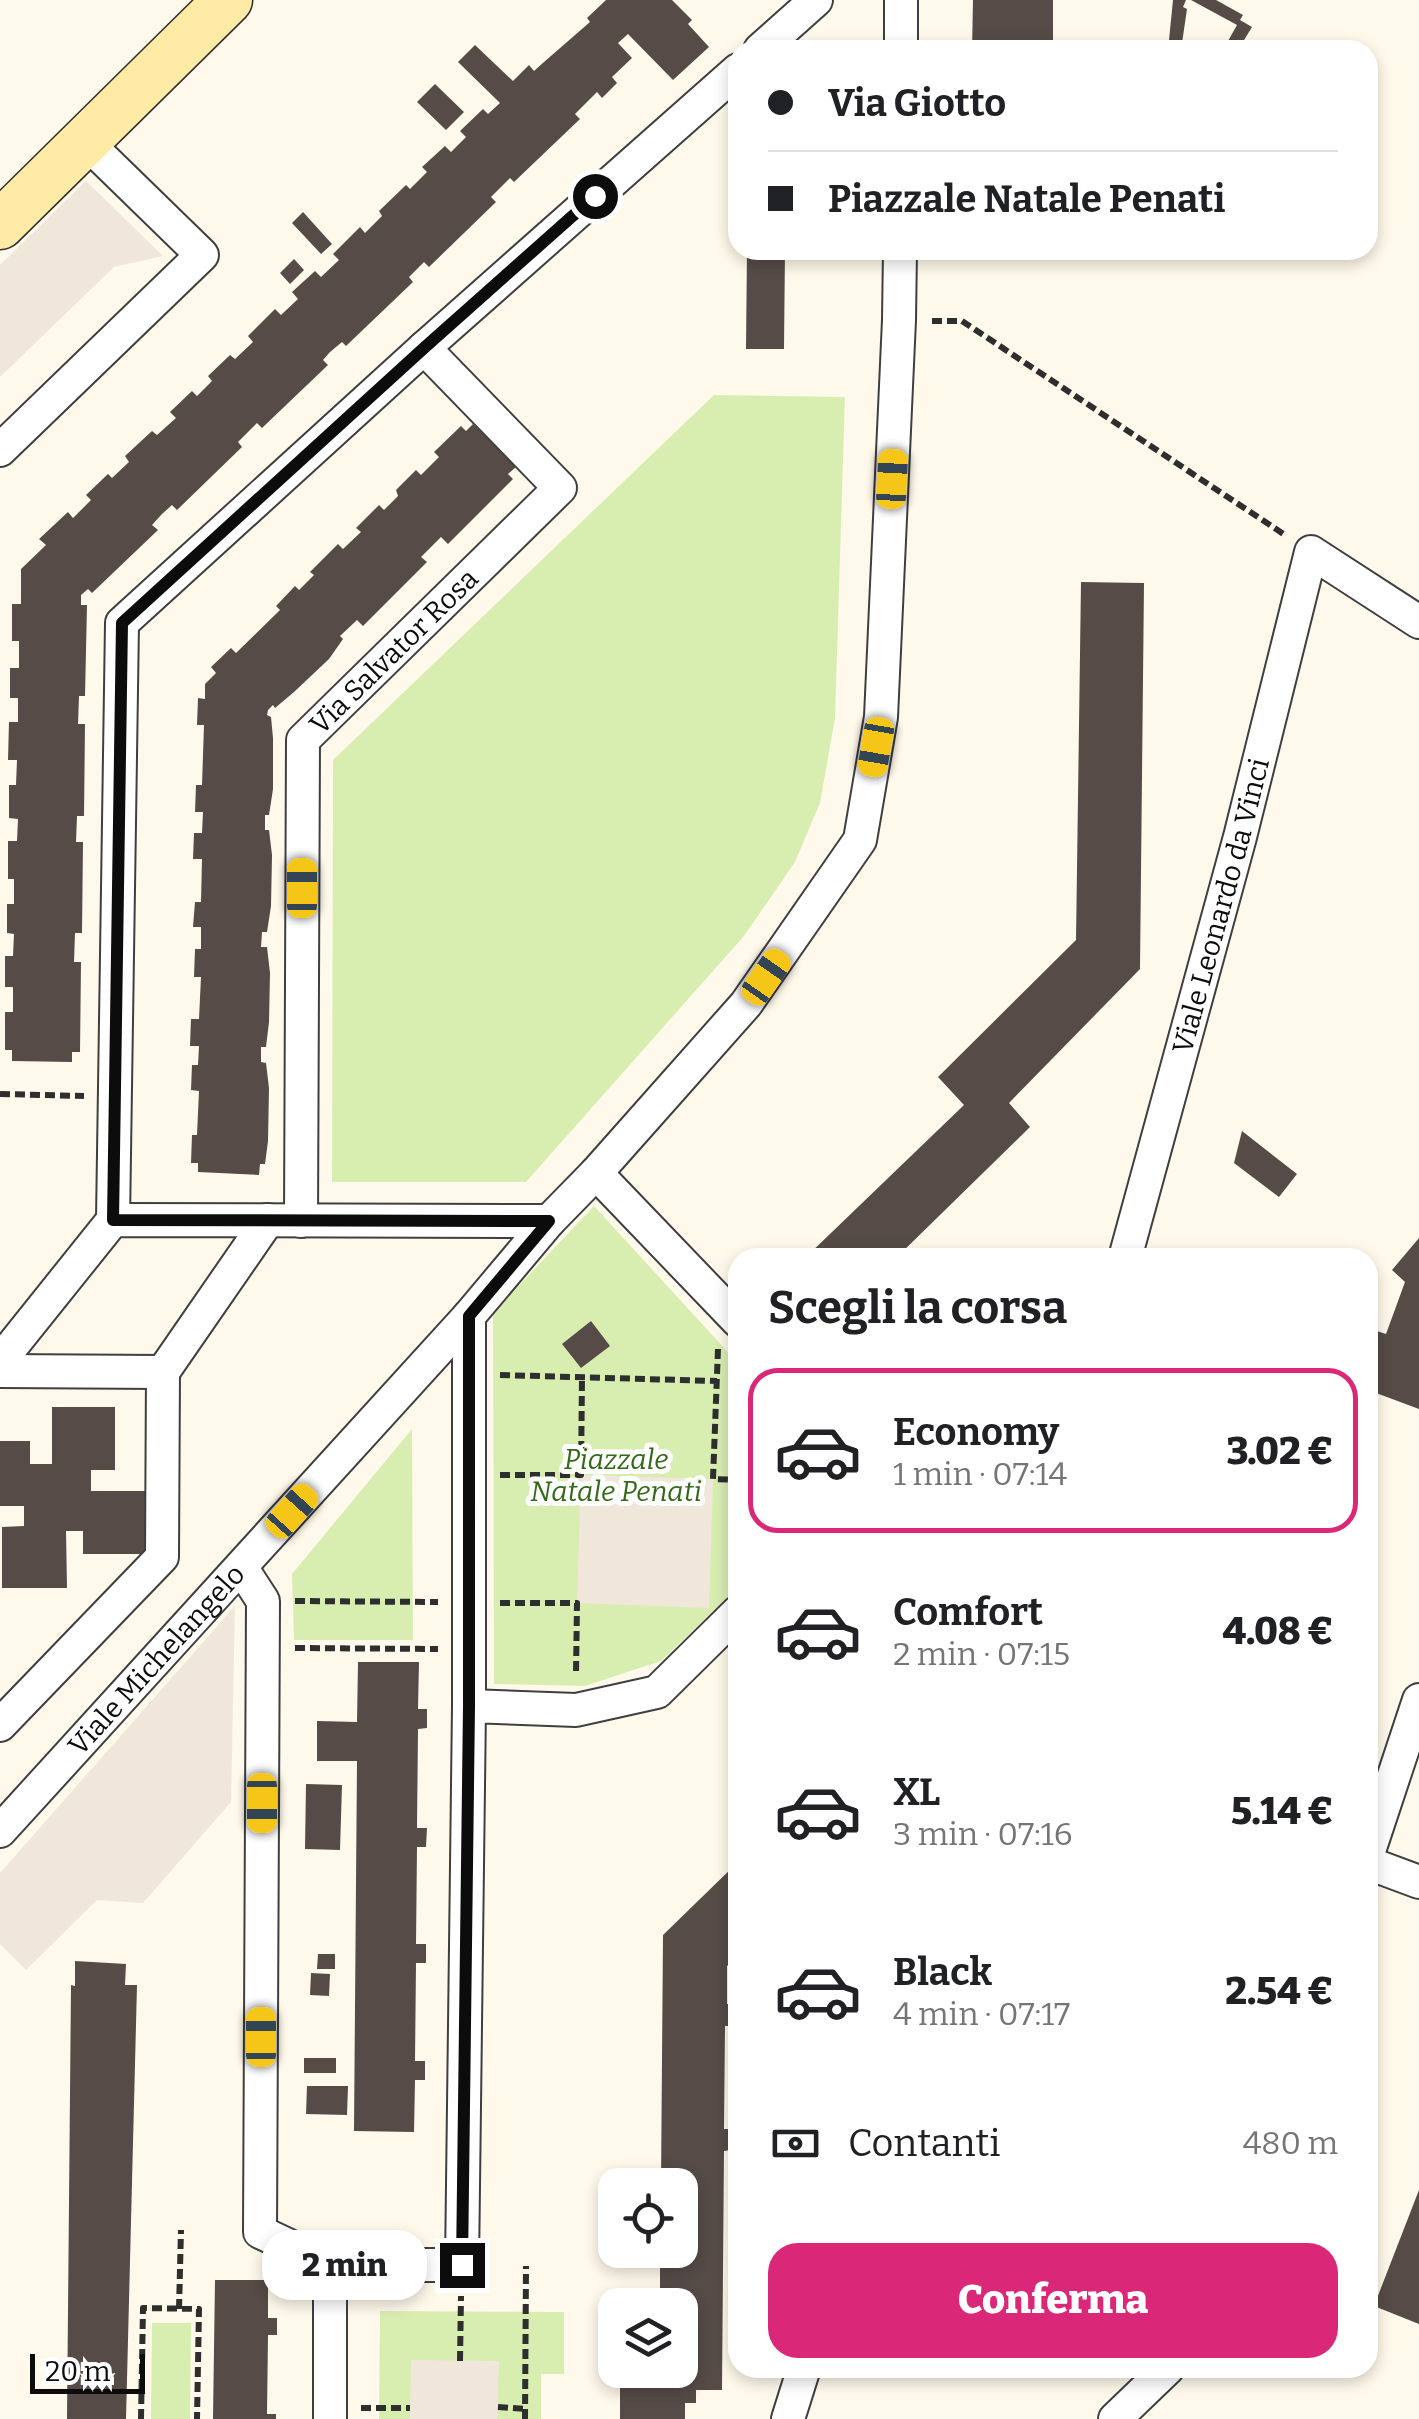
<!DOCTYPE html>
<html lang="it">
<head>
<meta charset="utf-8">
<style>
  body { margin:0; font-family:Bitter,serif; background:#f6f6f6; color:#202124; height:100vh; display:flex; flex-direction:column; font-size:38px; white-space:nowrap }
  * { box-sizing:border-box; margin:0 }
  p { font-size:32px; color:#757577 }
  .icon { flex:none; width:55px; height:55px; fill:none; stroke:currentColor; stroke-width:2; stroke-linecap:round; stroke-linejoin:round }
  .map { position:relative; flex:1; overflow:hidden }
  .panel { position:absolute; left:728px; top:1248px; width:650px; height:1130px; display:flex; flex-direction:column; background:#fff; border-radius:30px; box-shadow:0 5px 15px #0003 }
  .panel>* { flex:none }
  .hud { position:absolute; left:728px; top:40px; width:650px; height:220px; border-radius:30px; box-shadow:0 5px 15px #0003; display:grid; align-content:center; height:220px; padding:0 40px; background:#fff }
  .fabs { position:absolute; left:598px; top:2168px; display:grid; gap:20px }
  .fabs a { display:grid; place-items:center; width:100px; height:100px; border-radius:20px; background:#fff; box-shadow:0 5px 15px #0003; font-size:50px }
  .scale { position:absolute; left:30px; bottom:25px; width:115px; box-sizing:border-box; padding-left:10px; border:5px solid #0c0c0c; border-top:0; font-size:28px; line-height:35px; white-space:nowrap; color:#0c0c0c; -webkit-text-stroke:8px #fff; paint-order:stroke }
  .end { position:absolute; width:45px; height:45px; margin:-22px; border:12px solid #0c0c0c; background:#fff; box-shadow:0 0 0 5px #fff }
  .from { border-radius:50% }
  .bubble { position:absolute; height:70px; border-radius:30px; background:#fff; box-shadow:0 5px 15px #0003; font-size:32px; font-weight:800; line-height:70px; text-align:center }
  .car { position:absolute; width:30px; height:60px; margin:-30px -15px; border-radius:12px; box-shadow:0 0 8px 2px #0007; background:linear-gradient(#f5c518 24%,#345 0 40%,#f5c518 0 76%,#345 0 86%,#f5c518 0) }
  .hud b { display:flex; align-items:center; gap:35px; height:95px; font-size:38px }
  .hud b+b { border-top:2px solid #e0e0e0 }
  .hud i { width:25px; height:25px; background:#202124 }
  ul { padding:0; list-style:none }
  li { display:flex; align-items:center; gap:30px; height:165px; margin:0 20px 15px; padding:0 20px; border:5px solid transparent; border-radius:30px }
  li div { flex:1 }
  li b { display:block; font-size:38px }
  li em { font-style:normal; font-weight:800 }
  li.active { border-color:#db2777 }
  li>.icon { width:90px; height:90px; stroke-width:1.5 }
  h2 { padding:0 40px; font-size:45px; line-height:120px }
  .pay { display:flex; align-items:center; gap:25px; height:110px; padding:0 40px; font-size:38px }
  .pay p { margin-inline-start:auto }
  .primary-button { display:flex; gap:20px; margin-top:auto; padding:20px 40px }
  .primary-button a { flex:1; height:115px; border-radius:30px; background:#db2777; color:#fff; font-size:40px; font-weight:800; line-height:115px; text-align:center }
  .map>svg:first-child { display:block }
  .green { fill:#d8eeb1 }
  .plaza { fill:#f0e7da }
  .building { fill:#564b47 }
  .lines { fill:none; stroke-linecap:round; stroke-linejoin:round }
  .street-casing { stroke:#3f3f3f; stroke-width:36 }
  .secondary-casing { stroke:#2e2e2e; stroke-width:51 }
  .path { stroke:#2e2e2e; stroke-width:6; stroke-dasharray:10 5; stroke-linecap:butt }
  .street { stroke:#fff; stroke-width:32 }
  .secondary { stroke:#ffeaa6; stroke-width:48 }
  .route { stroke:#0c0c0c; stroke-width:12 }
  .labels { text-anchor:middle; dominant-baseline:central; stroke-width:10; stroke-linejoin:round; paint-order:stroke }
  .street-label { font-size:28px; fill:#0c0c0c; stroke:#fff }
  .park-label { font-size:28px; font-style:italic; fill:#326a16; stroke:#fff }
</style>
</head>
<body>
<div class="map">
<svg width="1419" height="2419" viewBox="0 0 1419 2419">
  <rect width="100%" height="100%" fill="#fff9eb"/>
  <!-- green -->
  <path class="green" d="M714,395l131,2 -10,321 -15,85 -25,59 -51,74 -218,246h-194l1,-422z
    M594,1206l143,156v226l-76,73 -76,25 -91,-2 -1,-371z
    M412,1429l1,211h-119l-2,-66z
    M380,2311l184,1v62h-23v45h-162z
    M152,2323h39l-1,96h-39z"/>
  <!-- plaza -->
  <path class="plaza" d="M86,181l77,75 -49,11 -114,110v-112z
    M581,1475l132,4 -4,129 -132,-5z
    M235,1606l-4,196 -88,101 -46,-3 -71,70 -26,-26v-71z
    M411,2360l88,1 -2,58h-87z"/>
  <!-- building -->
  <path class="building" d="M606,0h66l20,20 -4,4 21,23 -36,33 -45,-46 -10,9 14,15 -20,19 5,6 -15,15 -5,-6 -22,22 5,5 -66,63 -4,-4 -19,19 5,5 -67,65 -5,-5 -15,15 4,5 -67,64 -4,-4 -12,10 -7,8 5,5 -66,63 -5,-5 -19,19 4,5 -65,63 -5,-5 -10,9 -10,11 6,5 -66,63 -4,-4 -7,6v10h6l-2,91h-6l-1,28h7l-1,92h-7l-1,26h7l-1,91h-7l-1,29h7l-1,90h-8v10l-60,-1v-11h-7v-38h8v-25h-8v-31h8l1,-22 -7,-1v-29h7v-25h-6v-38h9l1,-22 -9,-1v-33h7l1,-25h-9l1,-38h9v-24h-8v-30h9v-27h-7v-37h9v-35l25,-24 -7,-6 29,-27 5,6 18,-18 -5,-5 22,-21 4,4 17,-16 -4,-6 27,-25 5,4 19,-17 -6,-6 22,-21 5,5 15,-15 -4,-5 22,-21 5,4 18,-17 -5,-6 27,-27 6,6 17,-16 -6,-7 23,-21 6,6 18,-17 -6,-6 27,-27 5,6 17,-17 -3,-5 27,-26 4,4 17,-17 -5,-5 23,-21 6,6 15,-15 -6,-6 23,-22 5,5 12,-11 -42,-41 17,-17 38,36 16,-16 5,6 10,-9 46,-40 -3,-4z
    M973,0h80v50h-81z
    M1173,0h13l-3,7 4,2 -6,41h-13z
    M1191,0h25l27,15 -3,5 12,7 -14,23h-15l14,-25z
    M435,84l29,28 -18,18 -29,-28z
    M303,212l29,32 -11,10 -29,-31z
    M747,250h38l-1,99h-38z
    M294,259l10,11 -14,14 -10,-11z
    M473,424l43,43 -8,7 5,5 -65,65 -7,-7 -20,20 6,5 -64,64 -6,-6 -17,16 3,3 -14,20 -35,33 -19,16 -2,-3 -5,5 -1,5 4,2 2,21v51l-4,26h-4v15h4l3,25 -1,51 -4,26h-5l-1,15h6l3,26 -1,49 -3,25h-5v15l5,1 3,25 -1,53 -3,23h-5l-1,11 -61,-3v-9h-7l1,-28h5l2,-44 -8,-1 1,-25h6l1,-19h-9l1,-27h8l2,-42h-7l1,-28h6v-22h-8l2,-25h6l1,-43h-9l1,-26h8l1,-21h-8l1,-27h6l2,-60h-7l1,-27 7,1v-15l11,-11 -5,-6 20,-19 5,5 44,-43 -4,-4 19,-20 4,4 15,-15 -4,-3 28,-28 5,5 18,-17 -5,-4 23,-23 5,5 14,-14 -2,-6 20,-20 5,5 18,-18 -5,-5 27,-26 5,5z
    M1081,582l63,1 -4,386 -131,134 21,24 -134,131h-91l159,-153 -26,-28 138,-137z
    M1242,1131l55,43 -18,23 -45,-34z
    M1419,1238v171l-51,-19v-62l18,6 19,-52 -13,-12z
    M591,1321l19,25 -29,22 -19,-24z
    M52,1407h63v63h-24v21h59v63h-67v-23h-17l1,57h-65v-61l22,-1v-20h-24v-65h30v23h22z
    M358,1662h61l-1,47h9v19l-9,1 -1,99h10l-1,19h-9l-1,97h10v19h-10l-1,98h10v19h-10l-1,52 -60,-1 3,-370h-40v-40l40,1z
    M306,1784l36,1 -2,65 -35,-1z
    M738,1862v94l-11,10v38h6l-1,22h-7l-1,103h8l-1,21 -7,1 -2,239h-26v13h-11v16h-65v-35h23v-13l37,-1v-65h-20v-55h20v-65h-19l2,-250z
    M318,1954h17v15h-18z
    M75,1961l51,3 -1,21h12l-11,434h-59l4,-434 4,1z
    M311,1973l19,1 -1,22 -19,-1z
    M304,2058h32v15h-32z
    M307,2086h41l-1,29 -41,-1z
    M1419,2190v134l-45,-18z
    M215,2280h53v38h9v17h-9l-1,79h9v5h-63z"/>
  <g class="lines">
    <!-- street casing -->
    <g class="street-casing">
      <g id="street">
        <path d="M760,50l56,-50"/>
        <path d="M901,50v-50"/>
        <path d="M0,450l202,-195 -117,-114"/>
        <path d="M596,1173l142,148"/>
        <path d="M113,1220l9,-597 302,-275 314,-278"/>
        <path id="s1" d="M301,1221l2,-481 257,-252 -136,-140"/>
        <path id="s2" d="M1125,1258l115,-421 71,-285 108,70"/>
        <path d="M0,1361l113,-141 436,1"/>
        <path d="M0,1371l163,1 105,-152"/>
        <path d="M241,1567l22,34 -3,631 70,33v154"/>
        <path d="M469,1706v-390"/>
        <path d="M0,1725l162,-168 1,-185"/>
        <path id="s3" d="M0,1831l469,-515 80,-95 47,-48 150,-169 114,-164 21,-123 18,-397 1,-70"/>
        <path d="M1368,1854l51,-154"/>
        <path d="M1368,1863l51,19"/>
        <path d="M330,2265h132l7,-559 107,4 81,-18 81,-80"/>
        <path d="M788,2419l16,-51"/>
        <path d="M1115,2419l53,-51"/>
      </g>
    </g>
    <!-- secondary casing -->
    <g class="secondary-casing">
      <path id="secondary" d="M0,225l228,-225"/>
    </g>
    <!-- path -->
    <path class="path" d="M932,321h30l323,214
      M0,1094l84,2
      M718,1349l-5,130 25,1
      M500,1375l217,6
      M500,1475h81l1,-98
      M295,1601l143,1
      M500,1603h77l-1,71
      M295,1648l143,1
      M179,2309l2,-79
      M460,2361l1,-65
      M498,2407l27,2
      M361,2408h49
      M141,2419l2,-111 56,1 -2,110
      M525,2419l1,-153"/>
    <!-- street -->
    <use href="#street" class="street"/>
    <!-- secondary -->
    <use href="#secondary" class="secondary"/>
  </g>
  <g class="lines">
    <!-- route -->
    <path class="route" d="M462,2265l7,-559v-390l80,-95 -436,-1 9,-597 302,-275 171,-152"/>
  </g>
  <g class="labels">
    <!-- street labels -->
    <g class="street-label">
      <text stroke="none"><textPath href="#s1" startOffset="608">Via Salvator Rosa</textPath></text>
      <text stroke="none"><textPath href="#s2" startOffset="365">Viale Leonardo da Vinci</textPath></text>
      <text stroke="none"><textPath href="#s3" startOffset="232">Viale Michelangelo</textPath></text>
    </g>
    <!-- park labels -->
    <g class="park-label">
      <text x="616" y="1459">Piazzale<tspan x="616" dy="32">Natale Penati</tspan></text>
    </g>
  </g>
</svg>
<div class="fabs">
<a><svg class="icon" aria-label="locate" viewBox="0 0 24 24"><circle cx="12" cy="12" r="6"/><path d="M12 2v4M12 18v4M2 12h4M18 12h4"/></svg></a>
<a><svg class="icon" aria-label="layers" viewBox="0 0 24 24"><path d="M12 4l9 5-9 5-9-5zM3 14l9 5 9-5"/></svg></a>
</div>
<div class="scale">20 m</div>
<i class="end from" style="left:595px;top:196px"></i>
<i class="end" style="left:462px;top:2265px"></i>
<div class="bubble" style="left:262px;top:2230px;width:165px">2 min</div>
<i class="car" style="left:892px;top:479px;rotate:3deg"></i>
<i class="car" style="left:876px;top:747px;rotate:190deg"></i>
<i class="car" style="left:302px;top:888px;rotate:0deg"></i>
<i class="car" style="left:766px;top:977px;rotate:35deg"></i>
<i class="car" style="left:292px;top:1511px;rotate:42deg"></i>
<i class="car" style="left:262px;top:1803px;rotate:180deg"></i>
<i class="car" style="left:261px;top:2037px;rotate:0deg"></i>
<div class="hud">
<b><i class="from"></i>Via Giotto</b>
<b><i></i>Piazzale Natale Penati</b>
</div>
<section class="panel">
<h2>Scegli la corsa</h2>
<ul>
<li class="active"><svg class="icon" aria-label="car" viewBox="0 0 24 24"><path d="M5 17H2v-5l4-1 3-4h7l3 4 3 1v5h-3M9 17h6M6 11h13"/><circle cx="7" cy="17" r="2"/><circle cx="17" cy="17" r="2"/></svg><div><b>Economy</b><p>1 min · 07:14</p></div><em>3.02 €</em></li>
<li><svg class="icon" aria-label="car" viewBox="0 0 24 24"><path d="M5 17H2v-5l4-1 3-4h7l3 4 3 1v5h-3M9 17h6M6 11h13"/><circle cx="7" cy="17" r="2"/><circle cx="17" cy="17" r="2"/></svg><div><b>Comfort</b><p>2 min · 07:15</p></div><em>4.08 €</em></li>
<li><svg class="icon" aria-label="car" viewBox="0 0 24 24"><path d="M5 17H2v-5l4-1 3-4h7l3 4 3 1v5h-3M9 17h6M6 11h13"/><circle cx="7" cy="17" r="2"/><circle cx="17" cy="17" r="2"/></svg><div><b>XL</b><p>3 min · 07:16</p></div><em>5.14 €</em></li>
<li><svg class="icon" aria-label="car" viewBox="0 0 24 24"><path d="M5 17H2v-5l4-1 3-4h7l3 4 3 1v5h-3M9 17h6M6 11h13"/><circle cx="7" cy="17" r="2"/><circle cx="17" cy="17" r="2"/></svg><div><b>Black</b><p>4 min · 07:17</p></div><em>2.54 €</em></li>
</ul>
<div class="pay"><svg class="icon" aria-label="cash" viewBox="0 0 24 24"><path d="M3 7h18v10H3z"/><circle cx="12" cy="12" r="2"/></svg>Contanti<p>480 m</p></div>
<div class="primary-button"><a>Conferma</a></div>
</section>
</div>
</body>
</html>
